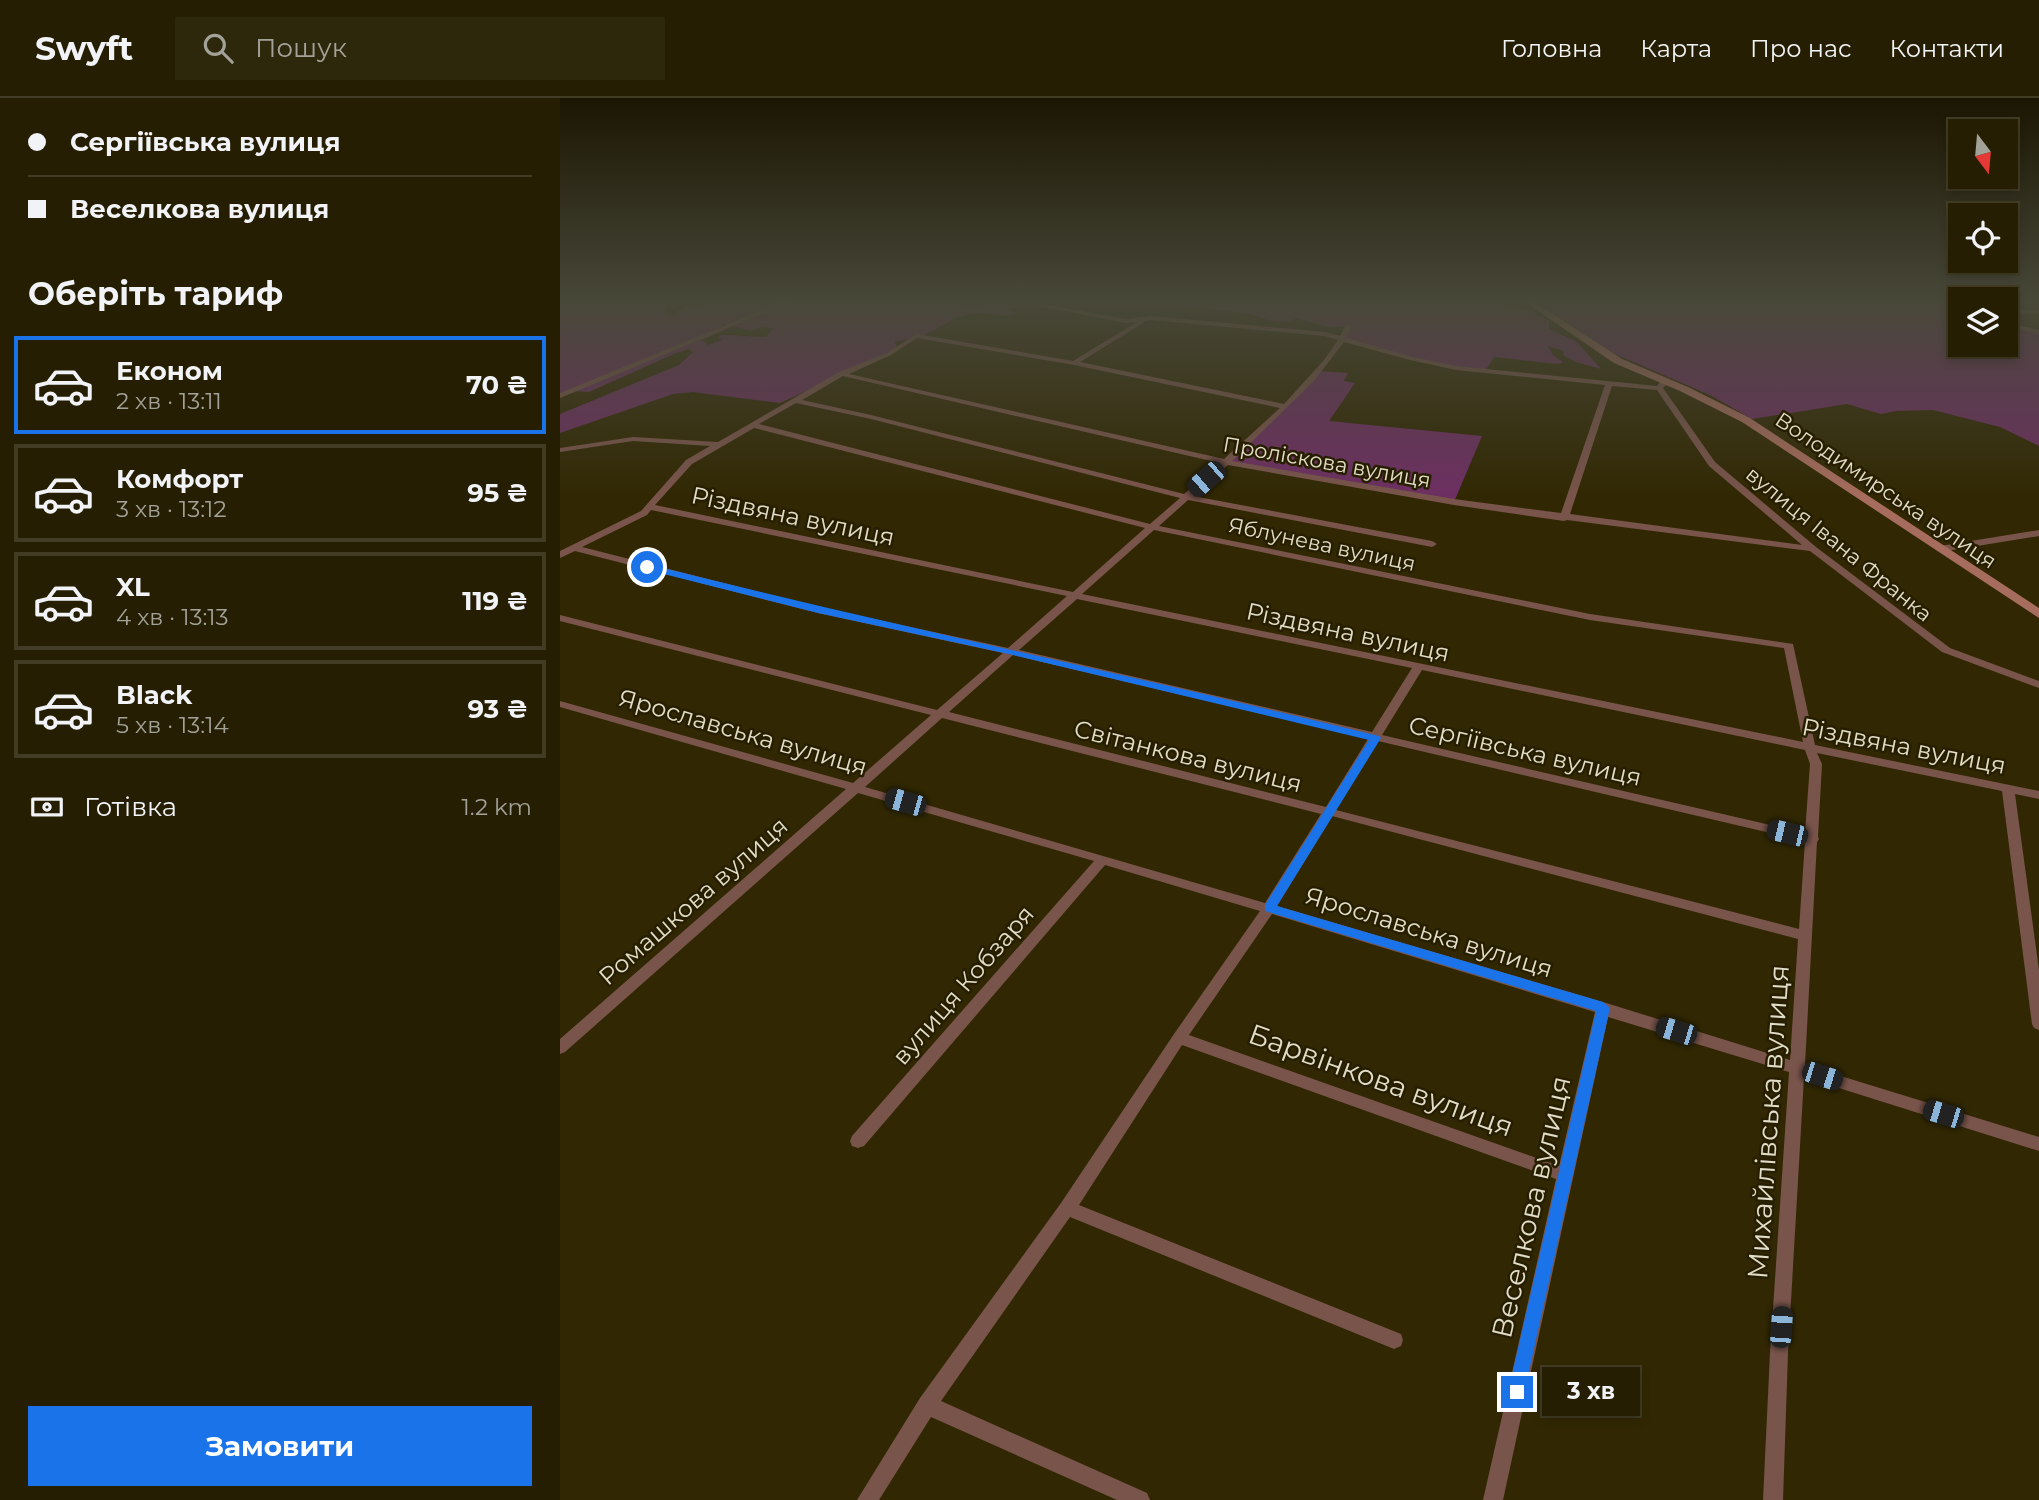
<!DOCTYPE html>
<html lang="uk">
<head>
<meta charset="utf-8">
<style>
  body { margin:0; font-family:Montserrat,sans-serif; background:#2d270c; color:#f1f3f6; height:100vh; display:flex; flex-direction:column; font-size:26px; white-space:nowrap }
  * { box-sizing:border-box; margin:0 }
  p { font-size:23px; color:#a3a299 }
  .icon { flex:none; width:38px; height:38px; fill:none; stroke:currentColor; stroke-width:2; stroke-linecap:round; stroke-linejoin:round }
  .map { position:relative; flex:1; overflow:hidden }
  .sheet { display:flex; flex-direction:column; background:#251e02; width:560px }
  .sheet>* { flex:none }
  .guide { display:grid; align-content:center; height:154px; padding:0 28px; background:#251e02 }
  .needle { width:46px; rotate:164deg }
  .buttons { position:absolute; left:1388px; top:21px; display:grid; gap:14px }
  .buttons a { display:grid; place-items:center; width:70px; height:70px; border-radius:0px; background:#251e02; box-shadow:0 4px 10px #0003,0 0 0 2px #423c24; font-size:35px }
  .end { position:absolute; width:32px; height:32px; margin:-16px; border:9px solid #1a73e8; background:#fff; box-shadow:0 0 0 4px #fff }
  .from { border-radius:50% }
  .bubble { position:absolute; height:49px; border-radius:0px; background:#251e02; box-shadow:0 4px 10px #0003,0 0 0 2px #423c24; font-size:23px; font-weight:700; line-height:49px; text-align:center }
  .car { position:absolute; width:21px; height:42px; margin:-21px -10px; border-radius:9px; box-shadow:0 0 5px 2px #0007; background:linear-gradient(#222 24%,#8ab4d8 0 40%,#222 0 76%,#8ab4d8 0 86%,#222 0) }
  .guide b { display:flex; align-items:center; gap:24px; height:66px; font-size:26px }
  .guide b+b { border-top:2px solid #423c24 }
  .guide i { width:18px; height:18px; background:#f1f3f6 }
  ul { padding:0; list-style:none }
  li { display:flex; align-items:center; gap:21px; height:98px; margin:0 14px 10px; padding:0 14px; border:4px solid #423c24; border-radius:0px }
  li div { flex:1 }
  li b { display:block; font-size:26px }
  li em { font-style:normal; font-weight:700 }
  li.active { border-color:#1a73e8 }
  li>.icon { width:63px; height:63px; stroke-width:1.5 }
  h2 { padding:0 28px; font-size:32px; line-height:84px }
  .pay { display:flex; align-items:center; gap:18px; height:77px; padding:0 28px; font-size:26px }
  .pay p { margin-inline-start:auto }
  .action { display:flex; gap:14px; margin-top:auto; padding:14px 28px }
  .action a { flex:1; height:80px; border-radius:0px; background:#1a73e8; color:#fff; font-size:28px; font-weight:700; line-height:80px; text-align:center }
  header { display:flex; align-items:center; gap:42px; box-sizing:border-box; height:98px; padding:0 35px; background:#251e02; border-bottom:2px solid #423c24 }
  header strong { font-size:33px }
  nav { display:flex; gap:38px; margin-inline-start:auto; font-size:24px }
  .search { width:490px; height:63px; background:#2d270c; display:flex; align-items:center; gap:18px; box-sizing:border-box; padding:0 24px; border-radius:0px; color:#a3a299; font-size:26px }
  main { display:flex; flex:1; min-height:0 }
  .map>svg:first-child { display:block }
  .green { fill:#6d2f62; fill-rule:evenodd }
  .lines { fill:none; stroke-linecap:round; stroke-linejoin:round }
  .street { fill:#79544b; fill-rule:evenodd }
  .secondary { fill:#a66c5d; fill-rule:evenodd }
  .route { fill:#1a73e8 }
  .labels { text-anchor:middle; dominant-baseline:central; stroke-width:5; stroke-linejoin:round; paint-order:stroke }
  .far-street-label { font-size:21px; fill:#e2ddc9; stroke:#271e00 }
  .street-label { font-size:24px; fill:#e2ddc9; stroke:#271e00 }
  .near-street-label { font-size:28px; fill:#e2ddc9; stroke:#271e00 }
</style>
</head>
<body>
<header>
<strong>Swyft</strong>
<div class="search"><svg class="icon" aria-label="search" viewBox="0 0 24 24"><circle cx="10" cy="10" r="6"/><path d="M15 15l6 6"/></svg>Пошук</div>
<nav><a>Головна</a><a>Карта</a><a>Про нас</a><a>Контакти</a></nav>
</header>
<main>
<section class="sheet">
<div class="guide">
<b><i class="from"></i>Сергіївська вулиця</b>
<b><i></i>Веселкова вулиця</b>
</div>
<h2>Оберіть тариф</h2>
<ul>
<li class="active"><svg class="icon" aria-label="car" viewBox="0 0 24 24"><path d="M5 17H2v-5l4-1 3-4h7l3 4 3 1v5h-3M9 17h6M6 11h13"/><circle cx="7" cy="17" r="2"/><circle cx="17" cy="17" r="2"/></svg><div><b>Економ</b><p>2 хв · 13:11</p></div><em>70 ₴</em></li>
<li><svg class="icon" aria-label="car" viewBox="0 0 24 24"><path d="M5 17H2v-5l4-1 3-4h7l3 4 3 1v5h-3M9 17h6M6 11h13"/><circle cx="7" cy="17" r="2"/><circle cx="17" cy="17" r="2"/></svg><div><b>Комфорт</b><p>3 хв · 13:12</p></div><em>95 ₴</em></li>
<li><svg class="icon" aria-label="car" viewBox="0 0 24 24"><path d="M5 17H2v-5l4-1 3-4h7l3 4 3 1v5h-3M9 17h6M6 11h13"/><circle cx="7" cy="17" r="2"/><circle cx="17" cy="17" r="2"/></svg><div><b>XL</b><p>4 хв · 13:13</p></div><em>119 ₴</em></li>
<li><svg class="icon" aria-label="car" viewBox="0 0 24 24"><path d="M5 17H2v-5l4-1 3-4h7l3 4 3 1v5h-3M9 17h6M6 11h13"/><circle cx="7" cy="17" r="2"/><circle cx="17" cy="17" r="2"/></svg><div><b>Black</b><p>5 хв · 13:14</p></div><em>93 ₴</em></li>
</ul>
<div class="pay"><svg class="icon" aria-label="cash" viewBox="0 0 24 24"><path d="M3 7h18v10H3z"/><circle cx="12" cy="12" r="2"/></svg>Готівка<p>1.2 km</p></div>
<div class="action"><a>Замовити</a></div>
</section>
<div class="map">
<svg width="1479" height="1402" viewBox="0 0 1479 1402">
  <rect width="100%" height="100%" fill="#312803"/>
  <!-- green -->
  <path class="green" d="M0,202h110l-5,6 1,7 8,4c4,-10 15,-9 25,-11l-1,-6h262l3,5 18,1 17,-6 29,3 -21,7 12,3c-15,6 -29,-2 -44,0 -17,2 -32,13 -46,20 -10,5 -22,6 -33,9l2,7 -117,54 -87,-11 -20,2 -113,39v-19l119,-49 14,-13 -4,-3 -13,4 -87,39 -13,-1 -16,6zM166,226l25,7 11,-4 11,1 -7,9 -45,-2 -2,2 3,3 -14,5 -6,-5 23,-10 -4,-4z
    M585,202h366l1,4h-6v3l22,2 21,12v8l28,13 24,27 -25,-7 -13,-7 1,-4 -16,-5 5,9 10,7 -5,2 -64,-7 -9,14 -29,-3 -113,-28 5,-14 -20,1 -32,-9 -8,4 -16,-1 -22,-7z
    M974,202h392l34,11v34h46v-19l33,7v113l-39,-19 -67,-17 -37,1 -15,3 -34,-10 -95,15 -42,-24 -97,-42z
    M758,273l30,2 -4,8 11,2 -26,38 153,15 -28,66 -228,-40z"/>
  <g class="lines">
    <!-- street -->
    <path class="street" d="M227,202h8l-235,98v-5z
      M461,202l105,19 25,-3 174,16 15,4 5,-10 3,-2 3,2 -5,12 67,19 43,9 201,20 3,-4h6l1,2 -4,4 52,74 101,85 134,101 89,33v7l-97,-36 -132,-101 -243,-31 -3,1 -110,-16 -226,-40 -35,31 239,45 5,3 -5,3 -244,-47 -29,26 431,88 203,30 22,101 224,46v8l-24,-5 24,176v60l-5,-2 -2,-4 -30,-233 -185,-38 5,11 -4,73 1,2 -2,3 -12,223 234,72v14l-235,-74 -16,276 -5,147h-20l7,-147 19,-281 -181,-55 -105,483h-20l73,-321 -374,-134 -103,160 322,129 2,6 -2,6 -7,3 -324,-132 -129,184 206,92 3,7h-33l-186,-83 -52,83h-22l63,-102 141,-195 113,-169 86,-123 -155,-46 -241,281 -6,2 -6,-2 -2,-5 2,-5 242,-275 -236,-68 -293,259 -5,2v-15l286,-250 -286,-82v-6l293,82 78,-68 -371,-94v-6l377,95 66,-57 -185,-40 -243,-62 -15,7v-7l81,-40 45,-51 24,-14 -77,-5 -73,11v-4l73,-11 85,5 121,-70 48,-19 29,-19 157,27 64,-39 -11,1 -103,-20zM591,222l174,16 13,4 -14,20 -40,44 -204,-42 63,-39 1,-2zM357,240l157,27 206,43 -56,51 -375,-85 42,-19zM784,244l66,18 46,10 149,15 -44,128 -107,-14 -222,-38 82,-80zM283,278l377,87 -36,31 -313,-79 -69,-15zM1052,288l45,4 52,76 93,79 -232,-31zM236,305l75,16 309,79 -30,26 -391,-100zM194,330l391,100 -72,64 -418,-87 37,-41zM91,412l416,86 -59,52 -190,-41 -236,-60 65,-32zM594,432l436,90 194,28 19,94 -721,-148zM517,501l335,69 -40,64 -353,-82zM453,557l355,84 -42,68 -377,-95zM862,572l383,80 5,14 -5,69 -423,-98zM382,620l379,96 -56,89 -400,-116zM818,643l427,100 -6,88 -463,-119zM772,718l466,123 -8,121 -187,-58 -326,-96zM712,816l323,98 -36,154 -370,-131z
      M1368,202h9l23,7v4z
      M1446,212h33v4h-33z
      M1446,224l33,8v4l-33,-8z
      M1479,432v6l-99,16 -5,-3 5,-3z"/>
    <!-- secondary -->
    <path class="secondary" d="M962,202h10l90,59 66,28 62,31 289,190v10l-297,-196 -62,-31 -66,-28z"/>
  </g>
  <!-- sky -->
  <linearGradient id="sky" x2="0" y2="1"><stop stop-color="#1b1602"/><stop offset="0.51" stop-color="#484839"/><stop offset="1" stop-color="#484839" stop-opacity="0"/></linearGradient>
  <rect width="1479" height="398" fill="url(#sky)"/>
  <!-- route -->
  <path class="route" d="M87,466c243,61 489,112 732,172l2,2 -104,168 326,96 7,6 -87,390 -6,3 -6,-3 -3,-6 88,-381 -331,-100v-6l104,-165 -360,-86 -191,-41 -174,-44 -2,-2z"/>
  <g class="labels">
    <!-- far-street labels -->
    <g class="far-street-label">
      <text transform="translate(767 364) rotate(10)">Проліскова вулиця</text>
      <text transform="translate(1326 392) rotate(34)">Володимирська вулиця</text>
      <text transform="translate(762 446) rotate(12)">Яблунева вулиця</text>
      <text transform="translate(1279 446) rotate(39)">вулиця Івана Франка</text>
    </g>
    <!-- street labels -->
    <g class="street-label">
      <text transform="translate(233 418) rotate(12)">Різдвяна вулиця</text>
      <text transform="translate(788 534) rotate(12)">Різдвяна вулиця</text>
      <text transform="translate(183 634) rotate(16)">Ярославська вулиця</text>
      <text transform="translate(1344 648) rotate(11)">Різдвяна вулиця</text>
      <text transform="translate(965 653) rotate(13)">Сергіївська вулиця</text>
      <text transform="translate(628 658) rotate(14)">Світанкова вулиця</text>
      <text transform="translate(133 803) rotate(-41)">Ромашкова вулиця</text>
      <text transform="translate(869 834) rotate(17)">Ярославська вулиця</text>
      <text transform="translate(403 887) rotate(-49)">вулиця Кобзаря</text>
    </g>
    <!-- near-street labels -->
    <g class="near-street-label">
      <text transform="translate(821 982) rotate(20)">Барвінкова вулиця</text>
      <text transform="translate(1208 1024) rotate(-86)">Михайлівська вулиця</text>
      <text transform="translate(971 1109) rotate(-77)">Веселкова вулиця</text>
    </g>
  </g>
</svg>
<div class="buttons">
<a><svg class="needle" viewBox="-14 -14 28 28"><path d="M0-13l5 13h-10z" fill="#e53935"/><path d="M0 13l5-13h-10z" fill="#a3a299"/></svg></a>
<a><svg class="icon" aria-label="locate" viewBox="0 0 24 24"><circle cx="12" cy="12" r="6"/><path d="M12 2v4M12 18v4M2 12h4M18 12h4"/></svg></a>
<a><svg class="icon" aria-label="layers" viewBox="0 0 24 24"><path d="M12 4l9 5-9 5-9-5zM3 14l9 5 9-5"/></svg></a>
</div>
<i class="end from" style="left:87px;top:469px"></i>
<i class="end" style="left:957px;top:1294px"></i>
<div class="bubble" style="left:982px;top:1269px;width:98px">3 хв</div>
<i class="car" style="left:646px;top:381px;rotate:229deg"></i>
<i class="car" style="left:345px;top:704px;rotate:286deg"></i>
<i class="car" style="left:1227px;top:735px;rotate:283deg"></i>
<i class="car" style="left:1116px;top:933px;rotate:287deg"></i>
<i class="car" style="left:1262px;top:978px;rotate:108deg"></i>
<i class="car" style="left:1383px;top:1016px;rotate:287deg"></i>
<i class="car" style="left:1221px;top:1229px;rotate:4deg"></i>
</div>
</main>
</body>
</html>
